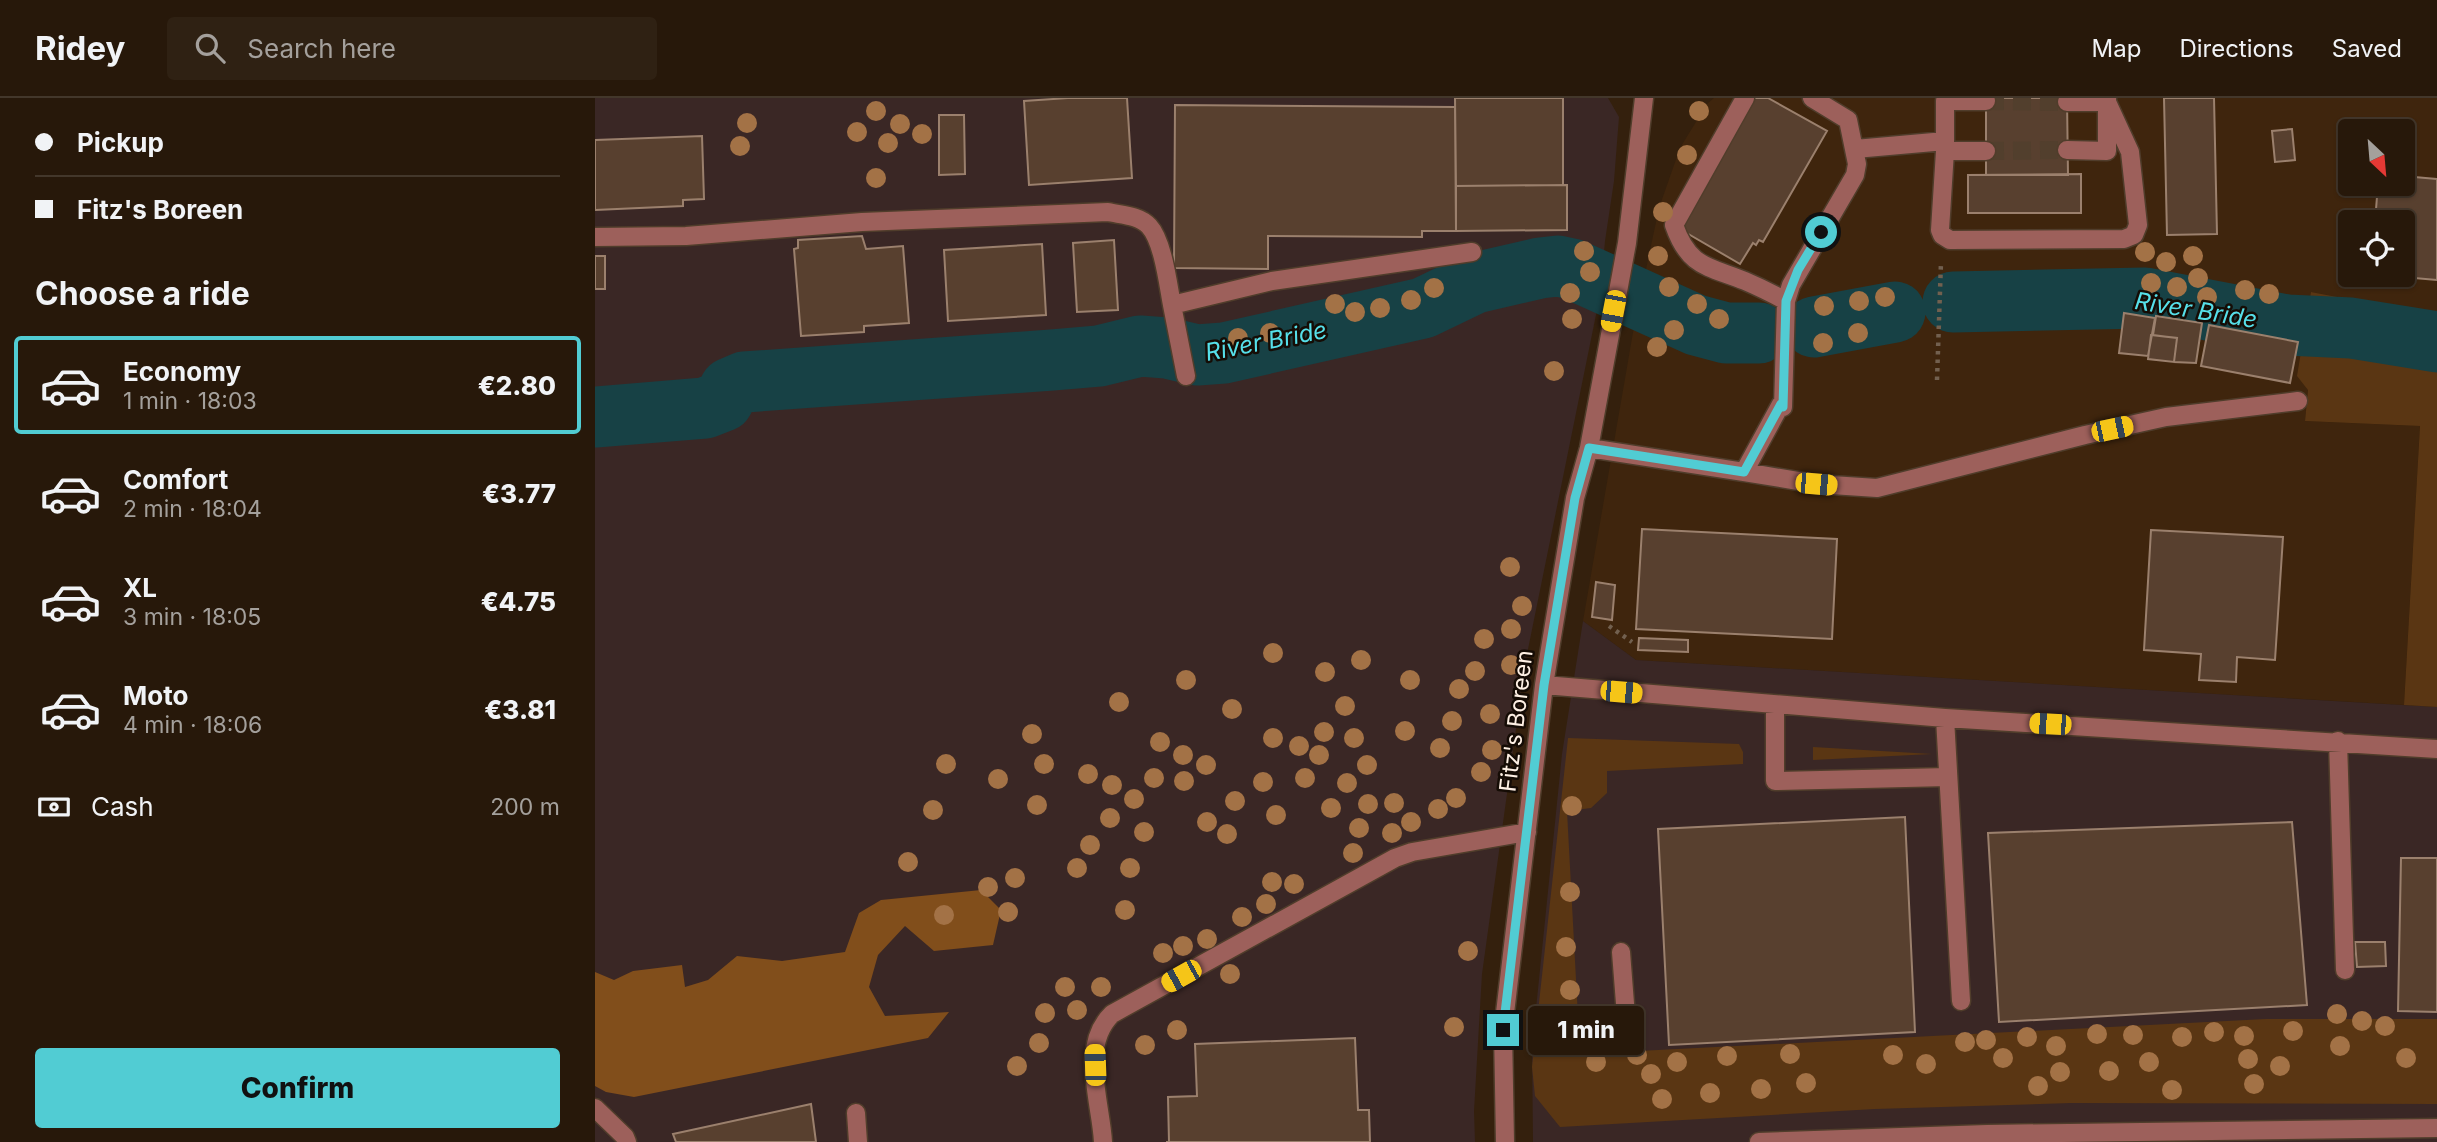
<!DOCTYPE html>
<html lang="en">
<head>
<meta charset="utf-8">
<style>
  body { margin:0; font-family:Inter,sans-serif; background:#2f2113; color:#f1f3f6; height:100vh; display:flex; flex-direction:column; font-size:26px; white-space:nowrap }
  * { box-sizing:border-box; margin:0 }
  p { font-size:23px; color:#a4a09c }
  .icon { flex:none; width:38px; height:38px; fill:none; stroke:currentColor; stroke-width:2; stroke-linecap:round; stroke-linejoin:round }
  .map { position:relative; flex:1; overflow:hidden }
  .side { display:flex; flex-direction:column; background:#27180a; width:595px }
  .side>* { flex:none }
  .top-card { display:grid; align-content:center; height:154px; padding:0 35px; background:#27180a }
  .needle { width:46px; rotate:154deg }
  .fabs { position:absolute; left:1743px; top:21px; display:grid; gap:14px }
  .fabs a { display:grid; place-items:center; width:77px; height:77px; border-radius:7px; background:#27180a; box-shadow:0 2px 5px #0004,0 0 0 2px #43372b; font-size:35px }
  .end { position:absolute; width:32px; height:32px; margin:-16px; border:9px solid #51ccd3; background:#111; box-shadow:0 0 0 4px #111 }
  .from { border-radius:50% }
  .bubble { position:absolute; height:49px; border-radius:7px; background:#27180a; box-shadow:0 2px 5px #0004,0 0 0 2px #43372b; font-size:23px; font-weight:800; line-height:49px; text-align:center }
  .car { position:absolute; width:21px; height:42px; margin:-21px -10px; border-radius:9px; box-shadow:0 0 5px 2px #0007; background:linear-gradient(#f5c518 24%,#345 0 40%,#f5c518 0 76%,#345 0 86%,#f5c518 0) }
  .top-card b { display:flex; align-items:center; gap:24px; height:66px; font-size:26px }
  .top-card b+b { border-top:2px solid #43372b }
  .top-card i { width:18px; height:18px; background:#f1f3f6 }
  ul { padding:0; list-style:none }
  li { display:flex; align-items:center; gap:21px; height:98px; margin:0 14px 10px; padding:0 21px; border:4px solid transparent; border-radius:7px }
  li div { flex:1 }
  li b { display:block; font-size:26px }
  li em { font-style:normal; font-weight:800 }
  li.active { border-color:#51ccd3 }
  li>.icon { width:63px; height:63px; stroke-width:1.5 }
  h2 { padding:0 35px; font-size:32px; line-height:84px }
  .pay { display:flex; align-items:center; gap:18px; height:77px; padding:0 35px; font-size:26px }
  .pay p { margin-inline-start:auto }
  .action { display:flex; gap:14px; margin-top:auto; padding:14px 35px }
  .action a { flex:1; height:80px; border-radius:7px; background:#51ccd3; color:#111; font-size:28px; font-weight:800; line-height:80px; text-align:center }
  header { display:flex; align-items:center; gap:42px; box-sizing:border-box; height:98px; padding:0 35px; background:#27180a; border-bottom:2px solid #43372b }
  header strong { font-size:33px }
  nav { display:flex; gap:38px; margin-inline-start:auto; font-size:24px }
  .search { width:490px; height:63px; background:#2f2113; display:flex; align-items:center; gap:18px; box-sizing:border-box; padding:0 24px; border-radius:7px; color:#a4a09c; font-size:26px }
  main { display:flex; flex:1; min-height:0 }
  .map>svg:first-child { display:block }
  .built { fill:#3f250d; fill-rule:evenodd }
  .industrial { fill:#3a2725 }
  .green { fill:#5a3613 }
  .forest { fill:#814e1b }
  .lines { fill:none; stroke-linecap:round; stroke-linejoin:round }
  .river { stroke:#174145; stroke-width:61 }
  .building { fill:#58402f; stroke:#9b806d; stroke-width:2 }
  .minor-tunnel { stroke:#523f2d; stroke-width:18; stroke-dasharray:18 9; stroke-linecap:butt }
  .minor-casing { stroke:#503d2b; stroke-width:21 }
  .path { stroke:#72604f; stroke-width:4.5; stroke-dasharray:3.5 5; stroke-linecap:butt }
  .minor { stroke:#9d605b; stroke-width:18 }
  .tree { fill:#a37246 }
  .route { stroke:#51ccd3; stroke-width:9 }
  .labels { text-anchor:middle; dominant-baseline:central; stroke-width:5; stroke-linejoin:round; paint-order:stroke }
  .street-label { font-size:23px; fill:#fef0e4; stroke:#150c05 }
  .water-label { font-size:24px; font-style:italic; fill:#56dfe9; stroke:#150c05 }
</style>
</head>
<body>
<header>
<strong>Ridey</strong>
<div class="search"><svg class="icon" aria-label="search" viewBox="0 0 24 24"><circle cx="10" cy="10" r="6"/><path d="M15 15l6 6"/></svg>Search here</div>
<nav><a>Map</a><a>Directions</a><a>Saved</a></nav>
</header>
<main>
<section class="side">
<div class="top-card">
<b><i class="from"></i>Pickup</b>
<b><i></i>Fitz's Boreen</b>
</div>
<h2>Choose a ride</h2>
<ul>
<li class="active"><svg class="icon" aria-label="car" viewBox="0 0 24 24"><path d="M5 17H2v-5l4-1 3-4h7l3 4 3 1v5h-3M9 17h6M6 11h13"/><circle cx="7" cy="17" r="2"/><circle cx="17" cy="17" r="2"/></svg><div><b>Economy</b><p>1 min · 18:03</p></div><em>€2.80</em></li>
<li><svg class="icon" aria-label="car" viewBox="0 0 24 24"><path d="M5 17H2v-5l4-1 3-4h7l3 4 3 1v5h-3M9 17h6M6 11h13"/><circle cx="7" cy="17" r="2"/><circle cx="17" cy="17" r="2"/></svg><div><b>Comfort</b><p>2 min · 18:04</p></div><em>€3.77</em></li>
<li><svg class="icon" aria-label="car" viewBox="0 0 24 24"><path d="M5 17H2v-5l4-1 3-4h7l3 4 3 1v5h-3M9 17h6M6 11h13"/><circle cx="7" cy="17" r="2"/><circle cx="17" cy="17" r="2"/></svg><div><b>XL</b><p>3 min · 18:05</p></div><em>€4.75</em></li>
<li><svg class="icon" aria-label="car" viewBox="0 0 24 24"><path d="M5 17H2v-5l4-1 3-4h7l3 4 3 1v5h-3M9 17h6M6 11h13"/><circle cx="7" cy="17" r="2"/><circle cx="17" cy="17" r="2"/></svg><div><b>Moto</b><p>4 min · 18:06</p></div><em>€3.81</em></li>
</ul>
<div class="pay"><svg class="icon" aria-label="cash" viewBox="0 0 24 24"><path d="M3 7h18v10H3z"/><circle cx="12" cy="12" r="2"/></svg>Cash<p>200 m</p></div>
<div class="action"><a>Confirm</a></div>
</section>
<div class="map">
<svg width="1842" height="1044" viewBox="0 0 1842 1044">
  <rect width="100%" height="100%" fill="#34200d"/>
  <!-- built -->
  <path class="built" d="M1119,0h723v218l-126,-24 -3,98 -3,31 115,5 -16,279 -768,-45 -53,-39 52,-300 24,-113 21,-60 27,-44zM1755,33h53v53h-53zM1755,124h53v53h-53z"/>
  <!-- industrial -->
  <path class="industrial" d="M0,0h1013l11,19 -5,64 -9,60 -5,54 -75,369 -43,310 -8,137 1,31h-880z
    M988,523l53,39 801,47v435h-904l-1,-94 30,-294z"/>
  <!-- green -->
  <path class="green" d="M1716,194l126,24v391l-33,-2 16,-279 -115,-5 3,-31 -11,-14z
    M973,640l171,6 4,8v12l-136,7v22l-16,15 -24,3 13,243 686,-35h171v85l-366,-1 -196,6 -315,18 -25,-31 -3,-29z
    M1218,649l119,7 -119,6z"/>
  <!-- forest -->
  <path class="forest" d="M386,792l20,20 -8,35 -59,6 -29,-25 -27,29 -9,32 16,29 64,-4 -21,26 -294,59 -28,-5 -11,-6v-114l19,8 19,-9 49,-6 3,22 23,-7 29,-24 45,5 63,-9 14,-39 22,-13z"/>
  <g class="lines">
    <!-- river -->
    <path class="river" d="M1358,204l192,-4 142,27 64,3 86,14
      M1219,229l81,-15
      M0,319l110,-9 18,-7 7,-13 14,-6 308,-22 47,-4 41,-10 27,2 30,7 27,-2 199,-45 52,-25 65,-15 18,-2 14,3 124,56 30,8h33"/>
  </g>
  <!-- building -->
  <path class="building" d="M473,0h59l5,80 -103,7 -5,-84z
    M860,0h108v87l-107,1z
    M1159,0h14l59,33 -64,111 -4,-2 -3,5 -3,-2 -13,21 -62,-36z
    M1391,0h81l1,77h-82z
    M1569,0h50l3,136 -50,1z
    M580,7l280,2 1,124h-34v6l-154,-1v33l-94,-1z
    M344,17h25l1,59 -26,1z
    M1697,31l3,31 -20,2 -3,-31z
    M107,38l2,63 -21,1v6l-88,4v-70z
    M1486,76v39h-113v-38z
    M1808,78l34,3v101l-57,-5h23v-53h-28l3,-38h25z
    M972,87v45l-111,1v-45z
    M267,138l4,13 37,-3 6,77 -45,3v6l-63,4 -7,-87 4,-1v-8z
    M519,142l4,70 -41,2 -4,-69z
    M447,146l4,71 -98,6 -4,-71z
    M0,158h10v33h-10z
    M1529,215l31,5 -7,38 -29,-3z
    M1561,218l46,7 -6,40 -22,-1 3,-24 -24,-3z
    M1614,227l89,17 -8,41 -89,-17z
    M1556,237l26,3 -3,24 -26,-3z
    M1047,431l195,10 -5,100 -196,-10z
    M1556,432l132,7 -8,123 -38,-3 -1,25 -37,-2 2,-26 -57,-4z
    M1001,484l19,3 -3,35 -20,-3z
    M1044,540l49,2v12l-50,-2z
    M1310,719l10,215 -246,13 -11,-216z
    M1697,724l15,183 -308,17 -11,-189z
    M1806,760h36v154l-39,-1z
    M1760,844h30l1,24 -29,1z
    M760,940l3,72h11l1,32h-204h3l-1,-45 29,-1 -2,-52z
    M216,1006l5,38h-140l-3,-8z"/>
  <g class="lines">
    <!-- minor-tunnel -->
    <path class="minor-tunnel" d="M1391,3l81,1
      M1391,53l81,-1"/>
    <!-- minor casing -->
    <g class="minor-casing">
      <path id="minor" d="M1150,0l-71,127c15,43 34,41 71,56 14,6 28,13 41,20
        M1391,3h-41v50l-5,79 2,5 8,5 174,-1 10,-4 4,-10 -8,-73 -23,-50
        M1472,4h40v-4
        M1260,51l90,-8
        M1472,52l40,1v-42
        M1350,53h41
        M0,139l91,-1 176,-14 246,-10c13,3 31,3 41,14 14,15 19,58 23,79
        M591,278l-14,-71 100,-24 200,-29
        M994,350l155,24 37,-68 2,3 3,-106 5,-16 64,-110 2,-11 -9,-44 -36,-22
        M1149,374l72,12 61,4 208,-53 81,-18 132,-16
        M949,587l401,33 492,31
        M1180,607v76l173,-4
        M1350,620l16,283
        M1743,643l7,229
        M1026,854l6,77
        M0,1010l30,29 2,5
        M261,1015l2,29
        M508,1044c-2,-40 -24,-96 9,-128l283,-156 17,-6 115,-20
        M910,1044l-2,-112 41,-345 31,-187 14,-50 38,-205 17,-145
        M1164,1044l228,-8 450,-6"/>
    </g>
    <!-- path -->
    <path class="path" d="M1342,282l4,-118
      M1014,528l23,16"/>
    <!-- minor -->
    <use href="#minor" class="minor"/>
  </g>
  <!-- trees -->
  <g class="tree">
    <circle cx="281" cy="13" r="10"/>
    <circle cx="1104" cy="13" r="10"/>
    <circle cx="152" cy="25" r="10"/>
    <circle cx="305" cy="26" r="10"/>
    <circle cx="262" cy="34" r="10"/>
    <circle cx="327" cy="36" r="10"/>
    <circle cx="293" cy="45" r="10"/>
    <circle cx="145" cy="48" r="10"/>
    <circle cx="1092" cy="57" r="10"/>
    <circle cx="281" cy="80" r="10"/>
    <circle cx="1068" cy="114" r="10"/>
    <circle cx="989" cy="153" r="10"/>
    <circle cx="1550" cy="154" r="10"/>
    <circle cx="1063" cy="158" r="10"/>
    <circle cx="1598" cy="158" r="10"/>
    <circle cx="1571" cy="164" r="10"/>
    <circle cx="995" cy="174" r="10"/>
    <circle cx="1603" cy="180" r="10"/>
    <circle cx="1556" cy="185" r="10"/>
    <circle cx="1074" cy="189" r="10"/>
    <circle cx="1582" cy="189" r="10"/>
    <circle cx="839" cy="190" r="10"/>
    <circle cx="1650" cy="192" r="10"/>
    <circle cx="975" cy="195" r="10"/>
    <circle cx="1674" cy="196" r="10"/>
    <circle cx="1290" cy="199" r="10"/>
    <circle cx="1612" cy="199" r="10"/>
    <circle cx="816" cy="202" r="10"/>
    <circle cx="1264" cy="203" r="10"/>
    <circle cx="740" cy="206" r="10"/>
    <circle cx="1102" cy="206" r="10"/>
    <circle cx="1229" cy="208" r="10"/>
    <circle cx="785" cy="210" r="10"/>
    <circle cx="760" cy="214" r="10"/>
    <circle cx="977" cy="221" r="10"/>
    <circle cx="1124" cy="221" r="10"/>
    <circle cx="1079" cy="232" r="10"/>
    <circle cx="675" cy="235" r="10"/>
    <circle cx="1263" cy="235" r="10"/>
    <circle cx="643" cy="240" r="10"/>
    <circle cx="1228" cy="245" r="10"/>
    <circle cx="1062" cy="249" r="10"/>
    <circle cx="959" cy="273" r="10"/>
    <circle cx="915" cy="469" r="10"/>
    <circle cx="927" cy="508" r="10"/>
    <circle cx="916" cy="531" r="10"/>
    <circle cx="889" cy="541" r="10"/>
    <circle cx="678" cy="555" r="10"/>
    <circle cx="766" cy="562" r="10"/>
    <circle cx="916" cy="567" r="10"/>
    <circle cx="880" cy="573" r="10"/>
    <circle cx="730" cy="574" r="10"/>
    <circle cx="591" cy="582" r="10"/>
    <circle cx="815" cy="582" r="10"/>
    <circle cx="864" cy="591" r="10"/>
    <circle cx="524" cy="604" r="10"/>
    <circle cx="750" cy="608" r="10"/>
    <circle cx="637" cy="611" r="10"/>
    <circle cx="895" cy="616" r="10"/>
    <circle cx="857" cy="623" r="10"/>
    <circle cx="810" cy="633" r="10"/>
    <circle cx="729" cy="634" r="10"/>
    <circle cx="437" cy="636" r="10"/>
    <circle cx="678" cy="640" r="10"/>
    <circle cx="759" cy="640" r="10"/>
    <circle cx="565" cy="644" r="10"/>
    <circle cx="704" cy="648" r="10"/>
    <circle cx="845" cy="650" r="10"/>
    <circle cx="897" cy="652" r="10"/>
    <circle cx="588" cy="657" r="10"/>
    <circle cx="724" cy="657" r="10"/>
    <circle cx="351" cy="666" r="10"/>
    <circle cx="449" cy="666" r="10"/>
    <circle cx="611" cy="667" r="10"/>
    <circle cx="772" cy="667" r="10"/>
    <circle cx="886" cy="674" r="10"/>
    <circle cx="493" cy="676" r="10"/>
    <circle cx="559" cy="680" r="10"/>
    <circle cx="710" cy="680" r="10"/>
    <circle cx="403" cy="681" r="10"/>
    <circle cx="589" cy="683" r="10"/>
    <circle cx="668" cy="684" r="10"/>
    <circle cx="752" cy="685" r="10"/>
    <circle cx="517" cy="687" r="10"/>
    <circle cx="861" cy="700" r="10"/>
    <circle cx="539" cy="701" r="10"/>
    <circle cx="640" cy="703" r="10"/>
    <circle cx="799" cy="705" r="10"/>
    <circle cx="773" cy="706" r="10"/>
    <circle cx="442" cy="707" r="10"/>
    <circle cx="977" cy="708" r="10"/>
    <circle cx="736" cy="710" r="10"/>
    <circle cx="843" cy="711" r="10"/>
    <circle cx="338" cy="712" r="10"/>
    <circle cx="681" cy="717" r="10"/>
    <circle cx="515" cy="720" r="10"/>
    <circle cx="612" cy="724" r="10"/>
    <circle cx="816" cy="724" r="10"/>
    <circle cx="764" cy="730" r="10"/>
    <circle cx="549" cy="734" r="10"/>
    <circle cx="797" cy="735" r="10"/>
    <circle cx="632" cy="736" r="10"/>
    <circle cx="495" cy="747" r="10"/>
    <circle cx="758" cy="755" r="10"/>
    <circle cx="313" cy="764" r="10"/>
    <circle cx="482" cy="770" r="10"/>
    <circle cx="535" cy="770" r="10"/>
    <circle cx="420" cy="780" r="10"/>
    <circle cx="677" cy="784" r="10"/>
    <circle cx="699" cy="786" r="10"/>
    <circle cx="393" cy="789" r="10"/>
    <circle cx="975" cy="794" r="10"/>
    <circle cx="671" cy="806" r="10"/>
    <circle cx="530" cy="812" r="10"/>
    <circle cx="413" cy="814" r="10"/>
    <circle cx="349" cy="817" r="10"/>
    <circle cx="647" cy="819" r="10"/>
    <circle cx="612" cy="841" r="10"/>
    <circle cx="588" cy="848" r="10"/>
    <circle cx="971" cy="849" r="10"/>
    <circle cx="873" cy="853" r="10"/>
    <circle cx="568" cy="855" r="10"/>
    <circle cx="635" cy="876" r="10"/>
    <circle cx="470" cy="889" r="10"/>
    <circle cx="506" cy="889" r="10"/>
    <circle cx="975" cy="892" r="10"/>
    <circle cx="482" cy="912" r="10"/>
    <circle cx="450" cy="915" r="10"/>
    <circle cx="1742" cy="916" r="10"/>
    <circle cx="979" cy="921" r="10"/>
    <circle cx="1767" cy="923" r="10"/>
    <circle cx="1790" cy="928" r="10"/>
    <circle cx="859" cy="929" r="10"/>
    <circle cx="582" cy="932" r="10"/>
    <circle cx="1698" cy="933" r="10"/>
    <circle cx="1619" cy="934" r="10"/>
    <circle cx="1502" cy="936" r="10"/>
    <circle cx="1538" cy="937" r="10"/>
    <circle cx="1649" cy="938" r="10"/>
    <circle cx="1432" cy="939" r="10"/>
    <circle cx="1587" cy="939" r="10"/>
    <circle cx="1391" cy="942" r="10"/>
    <circle cx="978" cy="943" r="10"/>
    <circle cx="1370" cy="944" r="10"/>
    <circle cx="444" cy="945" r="10"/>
    <circle cx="550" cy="947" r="10"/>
    <circle cx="1461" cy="948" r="10"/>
    <circle cx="1745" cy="948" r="10"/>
    <circle cx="1195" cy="956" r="10"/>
    <circle cx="1042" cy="957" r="10"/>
    <circle cx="1298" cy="957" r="10"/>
    <circle cx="1132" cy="958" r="10"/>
    <circle cx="1408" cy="960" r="10"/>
    <circle cx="1811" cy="960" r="10"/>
    <circle cx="1653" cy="961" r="10"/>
    <circle cx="1001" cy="964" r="10"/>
    <circle cx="1082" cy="964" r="10"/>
    <circle cx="1554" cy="964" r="10"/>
    <circle cx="1331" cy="966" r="10"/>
    <circle cx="422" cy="968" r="10"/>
    <circle cx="1685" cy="968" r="10"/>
    <circle cx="1514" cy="973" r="10"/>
    <circle cx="1465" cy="974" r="10"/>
    <circle cx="1056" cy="976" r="10"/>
    <circle cx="1211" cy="985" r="10"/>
    <circle cx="1659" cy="986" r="10"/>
    <circle cx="1443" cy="988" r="10"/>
    <circle cx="1166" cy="991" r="10"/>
    <circle cx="1577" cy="992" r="10"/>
    <circle cx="1115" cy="995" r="10"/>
    <circle cx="1067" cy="1001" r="10"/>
  </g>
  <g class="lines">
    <!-- route -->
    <path class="route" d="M908,932l41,-345 31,-187 14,-50 155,24 37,-68 2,3 3,-106 12,-31 23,-38"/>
  </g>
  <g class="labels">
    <!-- street labels -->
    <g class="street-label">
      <text transform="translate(921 623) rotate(-83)">Fitz's Boreen</text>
    </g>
    <!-- water labels -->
    <g class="water-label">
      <text transform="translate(1601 212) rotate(9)">River Bride</text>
      <text transform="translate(671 243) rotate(-11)">River Bride</text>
    </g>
  </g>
</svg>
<div class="fabs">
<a><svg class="needle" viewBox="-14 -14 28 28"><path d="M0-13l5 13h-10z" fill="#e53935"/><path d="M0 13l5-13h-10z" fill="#a4a09c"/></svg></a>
<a><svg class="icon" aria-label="locate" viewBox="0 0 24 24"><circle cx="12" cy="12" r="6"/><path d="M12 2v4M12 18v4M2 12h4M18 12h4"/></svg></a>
</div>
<i class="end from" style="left:1226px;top:134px"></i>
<i class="end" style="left:908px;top:932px"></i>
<div class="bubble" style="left:933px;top:908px;width:116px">1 min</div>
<i class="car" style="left:1018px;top:213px;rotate:191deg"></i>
<i class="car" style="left:1517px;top:331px;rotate:78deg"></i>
<i class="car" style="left:1221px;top:386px;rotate:95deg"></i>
<i class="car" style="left:1026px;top:594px;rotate:95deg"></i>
<i class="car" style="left:1455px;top:626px;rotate:273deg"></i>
<i class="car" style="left:586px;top:878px;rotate:241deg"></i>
<i class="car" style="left:500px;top:967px;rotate:358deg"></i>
</div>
</main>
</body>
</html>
